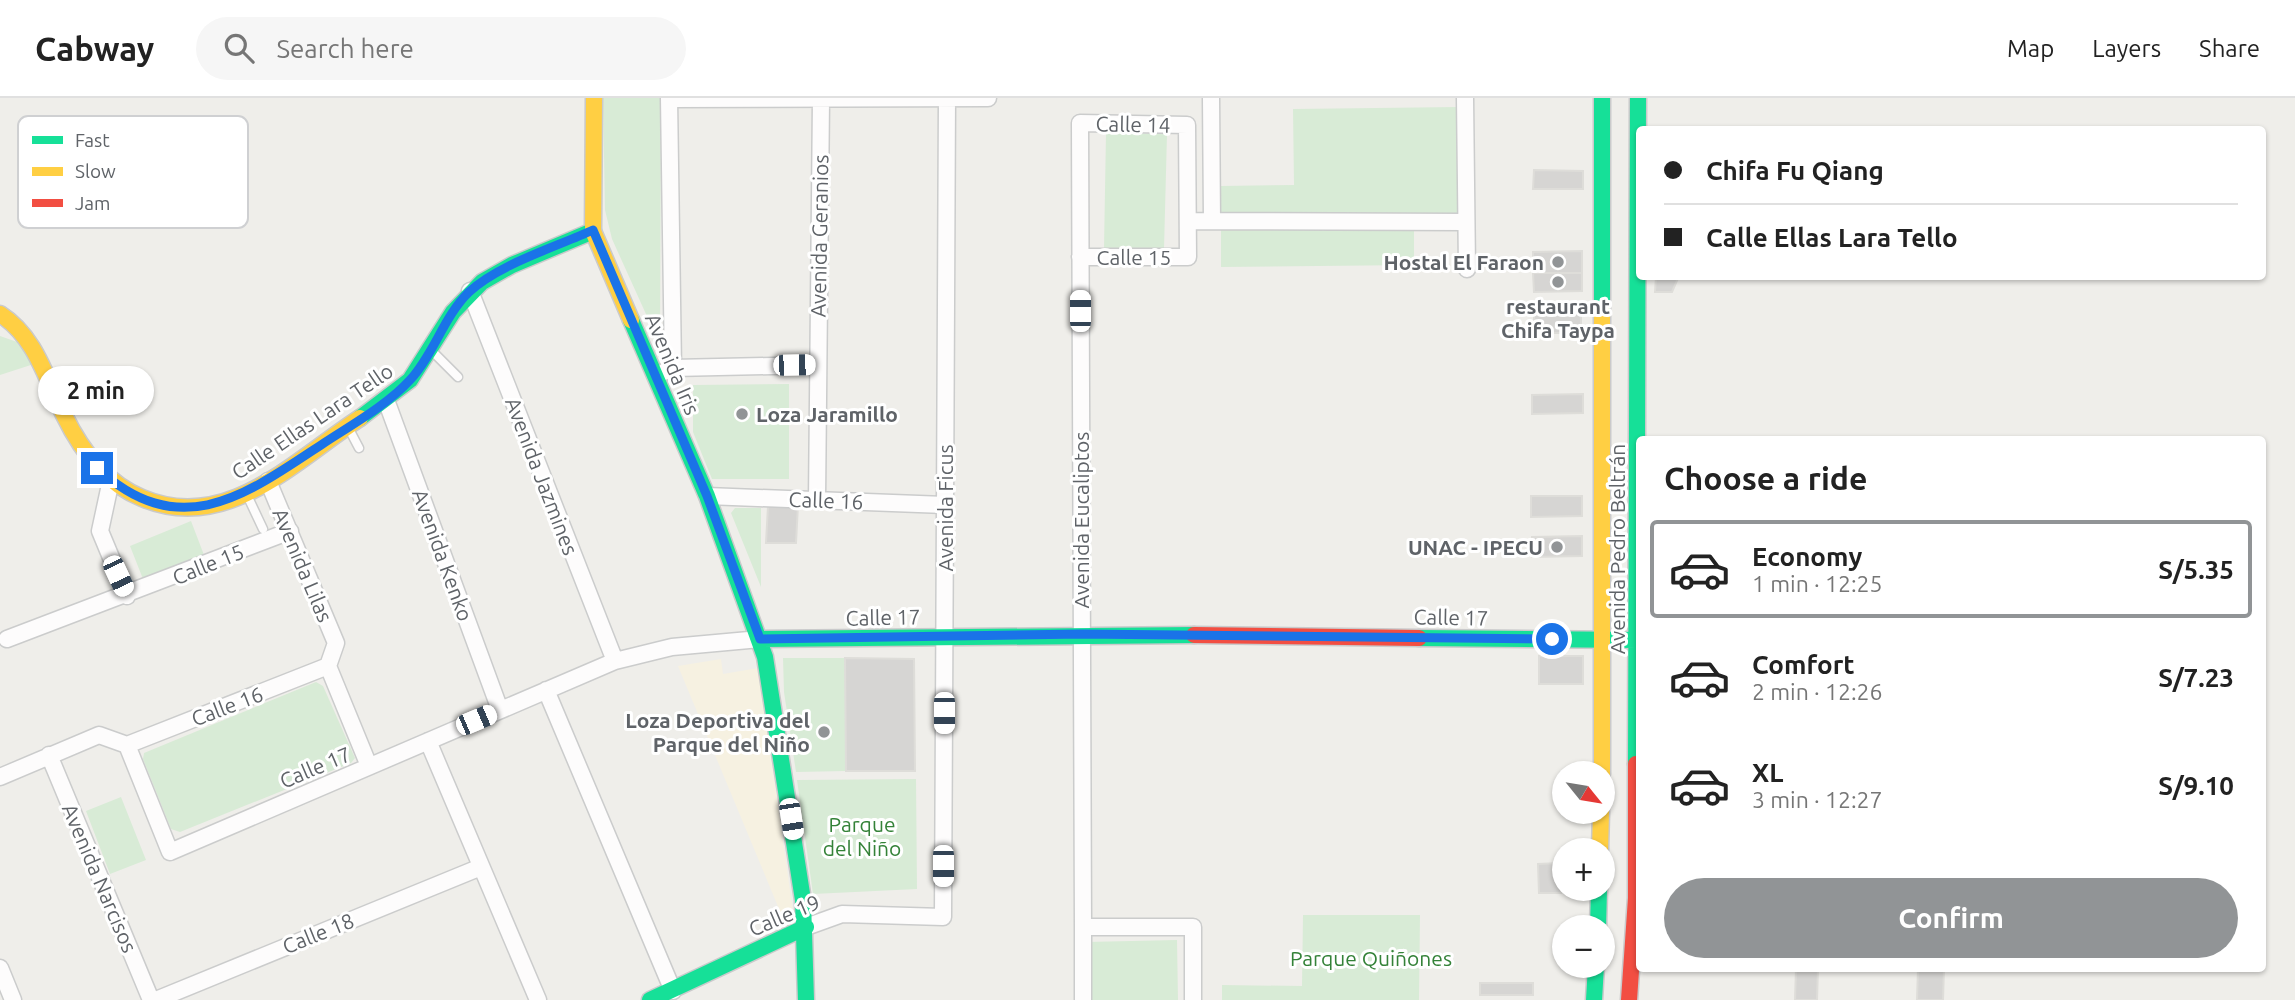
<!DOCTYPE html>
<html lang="en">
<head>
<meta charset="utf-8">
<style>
  body { margin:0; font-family:Ubuntu,sans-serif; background:#f6f6f6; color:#222; height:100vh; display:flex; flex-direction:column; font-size:26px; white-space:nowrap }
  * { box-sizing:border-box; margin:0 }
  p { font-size:23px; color:#767676 }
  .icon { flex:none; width:38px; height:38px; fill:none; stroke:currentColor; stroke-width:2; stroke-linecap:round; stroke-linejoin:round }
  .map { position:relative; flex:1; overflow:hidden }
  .side { position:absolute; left:1636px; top:338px; width:630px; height:536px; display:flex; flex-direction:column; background:#fff; border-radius:7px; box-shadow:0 2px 5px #0004 }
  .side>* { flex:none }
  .top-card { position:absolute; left:1636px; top:28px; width:630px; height:154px; border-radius:7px; box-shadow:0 2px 5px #0004; display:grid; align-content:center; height:154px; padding:0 28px; background:#fff }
  .needle { width:46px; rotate:120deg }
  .buttons { position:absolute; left:1552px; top:663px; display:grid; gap:14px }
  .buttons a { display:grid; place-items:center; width:63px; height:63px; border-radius:50%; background:#fff; box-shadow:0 2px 5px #0004; font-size:35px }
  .end { position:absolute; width:32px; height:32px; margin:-16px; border:9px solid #1a73e8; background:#fff; box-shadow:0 0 0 4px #fff }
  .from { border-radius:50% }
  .bubble { position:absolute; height:49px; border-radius:24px; background:#fff; box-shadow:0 2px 5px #0004; font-size:23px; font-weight:600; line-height:49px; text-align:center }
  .car { position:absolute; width:21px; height:42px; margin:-21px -10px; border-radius:9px; box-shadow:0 0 5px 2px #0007; background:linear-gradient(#fff 24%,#345 0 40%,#fff 0 76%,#345 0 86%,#fff 0) }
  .top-card b { display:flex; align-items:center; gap:24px; height:66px; font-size:26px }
  .top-card b+b { border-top:2px solid #e0e0e0 }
  .top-card i { width:18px; height:18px; background:#222 }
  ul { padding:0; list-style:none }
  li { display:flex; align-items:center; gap:21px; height:98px; margin:0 14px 10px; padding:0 14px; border:4px solid transparent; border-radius:7px }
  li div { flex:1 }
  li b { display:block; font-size:26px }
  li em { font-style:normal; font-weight:600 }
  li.current { border-color:#919496 }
  li>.icon { width:63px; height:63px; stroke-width:1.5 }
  h2 { padding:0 28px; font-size:32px; line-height:84px }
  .action { display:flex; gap:14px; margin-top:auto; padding:14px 28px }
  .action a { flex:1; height:80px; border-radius:42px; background:#919496; color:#fff; font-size:28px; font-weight:600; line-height:80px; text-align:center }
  header { display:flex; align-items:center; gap:42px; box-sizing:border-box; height:98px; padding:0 35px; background:#fff; border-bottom:2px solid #e0e0e0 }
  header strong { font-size:33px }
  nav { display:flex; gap:38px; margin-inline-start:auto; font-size:24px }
  .search { width:490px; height:63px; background:#f6f6f6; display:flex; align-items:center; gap:18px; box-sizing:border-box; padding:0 24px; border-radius:38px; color:#767676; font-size:26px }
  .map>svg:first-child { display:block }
  .green { fill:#d8ebd6 }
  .sand { fill:#f6f1e1 }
  .building { fill:#d6d5d3; stroke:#deddd9; stroke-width:2 }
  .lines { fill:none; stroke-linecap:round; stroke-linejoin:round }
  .lane-casing { stroke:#cbcccc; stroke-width:11 }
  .street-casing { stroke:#cbcccc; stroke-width:19 }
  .fast-casing { stroke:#cacacb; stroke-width:19 }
  .slow-casing { stroke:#cacacb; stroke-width:19 }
  .jam-casing { stroke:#cacacb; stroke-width:19 }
  .lane { stroke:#fdfcfc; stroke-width:8 }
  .street { stroke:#fdfcfc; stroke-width:16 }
  .fast { stroke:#16e098; stroke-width:16 }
  .slow { stroke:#ffcf43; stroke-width:16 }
  .jam { stroke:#f24e42; stroke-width:16 }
  .route { stroke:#1a73e8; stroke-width:9 }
  .poi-dot { fill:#919496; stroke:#fff; stroke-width:2.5 }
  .labels { text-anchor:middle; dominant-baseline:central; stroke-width:6; stroke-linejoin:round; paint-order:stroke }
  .street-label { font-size:21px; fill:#5f6368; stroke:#fff }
  .poi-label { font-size:21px; font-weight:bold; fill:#5f6368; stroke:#fff; text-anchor:end }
  .park-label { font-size:21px; fill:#348238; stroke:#fff }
  .key { fill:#fff; stroke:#cfd0d2; stroke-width:2 }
  .key-label { font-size:19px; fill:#5f6368 }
</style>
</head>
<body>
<header>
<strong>Cabway</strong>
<div class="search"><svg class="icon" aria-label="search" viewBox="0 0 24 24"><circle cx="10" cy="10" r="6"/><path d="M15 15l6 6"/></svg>Search here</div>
<nav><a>Map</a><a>Layers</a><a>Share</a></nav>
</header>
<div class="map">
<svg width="2295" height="902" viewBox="0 0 2295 902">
  <rect width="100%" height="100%" fill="#efeeea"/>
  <!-- green -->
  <path class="green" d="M603,0h58l-1,247 -48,-106 -7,-29z
    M1458,9v108l-44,1v49l-193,2v-81l73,-1 -1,-76z
    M1106,35l61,1 -3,115 -60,-1z
    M0,238l20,7 17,20 -37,12z
    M789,286v95h-77l-19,-47v-47z
    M735,410h26v79l-30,-74z
    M191,423l13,34 -61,24 -13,-33z
    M783,560h62l1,113 -50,1 -12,-80z
    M316,584l7,4 32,72 -4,5 -171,69 -9,-3 -28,-70 1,-6z
    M916,681l1,110 -104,5 -16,-114z
    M121,699l25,63 -36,14 -24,-63z
    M1303,817h117l-1,85h-197v-15l80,1z
    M1177,842l1,60h-92v-58z"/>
  <!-- sand -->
  <path class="sand" d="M721,561l2,15 35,-6 37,257 -6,8 -111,-267z"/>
  <!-- building -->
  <path class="building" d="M1534,72l49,1v18h-50z
    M1582,153v22h-49v-21z
    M1533,175h49v18l-48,1z
    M1656,178h23l-7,16h-17z
    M1534,215h47v20h-47z
    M1583,296v19l-51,1v-19z
    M1531,398h51v20l-51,1z
    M798,407l-2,38h-30l2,-37z
    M1582,438v20l-50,1v-20z
    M1539,558h44v28h-44z
    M845,560l69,1 1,112h-69z
    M1560,765l1,30h-22l-1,-29z
    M1796,870h22l-1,32h-22z
    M1918,870h26l-1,32h-26z
    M1480,885h53v12h-53z"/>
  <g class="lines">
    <!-- lane casing -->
    <g class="lane-casing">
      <path id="lane" d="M433,254l25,25
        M349,331l10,19
        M247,397l16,34"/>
    </g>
    <!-- street casing -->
    <g class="street-casing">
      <path id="street" d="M669,0l4,270
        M1211,0l1,122
        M1465,0l2,171
        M669,1l319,-1
        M1188,123l278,1
        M1080,159h108l-1,-132 -107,-2 3,804v73
        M470,193l145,370
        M664,274l9,-4 145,-3
        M386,302l114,310
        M111,382l-11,51 27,65
        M268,383l68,162 -8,23 41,100
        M707,398l238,9
        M817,402l4,-401
        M7,541l283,-108
        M546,592l127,301
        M428,643l110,259
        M127,647l43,107 445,-191 57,-14 88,-8
        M49,657l102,245
        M0,679l99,-42 28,10 201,-79
        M806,829l36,-13 101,3 4,-819
        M1083,829h110v73
        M0,870l13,32
        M156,902l325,-133"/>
    </g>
    <!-- fast casing -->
    <g class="fast-casing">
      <path id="fast" d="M1602,0v214
        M631,222l76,176 58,161 38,243 3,100
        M360,320l50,-38 43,-68 29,-30 30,-17 81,-34
        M1419,540l219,2
        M760,541l434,-4
        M1636,666l2,-666
        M1598,830l1,-39
        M650,902l156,-73
        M1594,902l2,-34"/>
    </g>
    <!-- slow casing -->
    <g class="slow-casing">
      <path id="slow" d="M594,0l-1,133 38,89
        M1602,214v462
        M0,216c36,23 46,65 64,101 17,35 41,68 78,83 85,36 153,-38 218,-80
        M1600,752l1,-38"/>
    </g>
    <!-- jam casing -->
    <g class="jam-casing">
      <path id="jam" d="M1194,537l225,3
        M1629,902l7,-102v-134"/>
    </g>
    <!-- lane -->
    <use href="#lane" class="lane"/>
    <!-- street -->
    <use href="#street" class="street"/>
    <!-- fast -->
    <use href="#fast" class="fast"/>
    <!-- slow -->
    <use href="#slow" class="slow"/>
    <!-- jam -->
    <use href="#jam" class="jam"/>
  </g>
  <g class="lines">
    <!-- route -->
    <path class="route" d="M97,370c84,77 150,26 227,-25 29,-19 63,-38 86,-63 24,-26 34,-64 59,-88 30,-28 87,-45 124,-62l114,266 53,143 322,-5 470,5"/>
  </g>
  <!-- markers -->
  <g class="poi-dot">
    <circle cx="1558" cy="164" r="7"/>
    <circle cx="1558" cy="184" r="7"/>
    <circle cx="742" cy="316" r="7"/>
    <circle cx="1557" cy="449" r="7"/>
    <circle cx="824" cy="634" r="7"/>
  </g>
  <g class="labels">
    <!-- street labels -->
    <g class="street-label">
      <text transform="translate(1133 26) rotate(1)">Calle 14</text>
      <text transform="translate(819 138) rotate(-89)">Avenida Geranios</text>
      <text x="1134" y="159">Calle 15</text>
      <text transform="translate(673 266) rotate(67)">Avenida Iris</text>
      <text transform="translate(312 323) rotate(-34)">Calle Ellas Lara Tello</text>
      <text transform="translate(542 378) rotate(69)">Avenida Jazmines</text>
      <text transform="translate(826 402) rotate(2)">Calle 16</text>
      <text transform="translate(945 410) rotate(-90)">Avenida Ficus</text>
      <text transform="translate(1081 422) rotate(-90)">Avenida Eucaliptos</text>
      <text transform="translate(1617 451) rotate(-90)">Avenida Pedro Beltrán</text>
      <text transform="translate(443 457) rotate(70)">Avenida Kenko</text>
      <text transform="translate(208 466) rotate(-22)">Calle 15</text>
      <text transform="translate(303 467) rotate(67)">Avenida Lilas</text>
      <text transform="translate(883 519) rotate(-1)">Calle 17</text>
      <text transform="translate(1451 519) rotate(1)">Calle 17</text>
      <text transform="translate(227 608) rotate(-21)">Calle 16</text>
      <text transform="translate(315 669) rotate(-23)">Calle 17</text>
      <text transform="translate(100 780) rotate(67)">Avenida Narcisos</text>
      <text transform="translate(784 817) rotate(-23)">Calle 19</text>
      <text transform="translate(318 835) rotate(-22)">Calle 18</text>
    </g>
    <!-- poi labels -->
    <g class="poi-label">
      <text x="1544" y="164">Hostal El Faraon</text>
      <text x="1558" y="208" text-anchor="middle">restaurant<tspan x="1558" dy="24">Chifa Taypa</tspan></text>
      <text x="756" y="316" text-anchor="start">Loza Jaramillo</text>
      <text x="1543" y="449">UNAC - IPECU</text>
      <text x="810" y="622">Loza Deportiva del<tspan x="810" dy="24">Parque del Niño</tspan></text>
    </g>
    <!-- park labels -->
    <g class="park-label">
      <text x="862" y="726">Parque<tspan x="862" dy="24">del Niño</tspan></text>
      <text x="1371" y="860">Parque Quiñones</text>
    </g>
  </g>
  <!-- legend -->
  <rect x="18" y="18" width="230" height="112" rx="10" class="key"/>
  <rect x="32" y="38" width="31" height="8" fill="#16e098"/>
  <rect x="32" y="69" width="31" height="9" fill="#ffcf43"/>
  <rect x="32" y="101" width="31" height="8" fill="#f24e42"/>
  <g class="key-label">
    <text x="75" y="49">Fast</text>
    <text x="75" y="80">Slow</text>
    <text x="75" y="112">Jam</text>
  </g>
</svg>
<div class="buttons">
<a><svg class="needle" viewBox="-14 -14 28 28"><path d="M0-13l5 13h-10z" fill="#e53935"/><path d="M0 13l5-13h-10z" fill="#767676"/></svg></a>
<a>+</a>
<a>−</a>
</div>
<i class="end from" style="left:1552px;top:541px"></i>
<i class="end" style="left:97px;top:370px"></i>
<div class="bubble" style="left:38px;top:268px;width:116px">2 min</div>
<i class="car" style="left:1080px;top:213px;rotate:0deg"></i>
<i class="car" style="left:794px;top:267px;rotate:89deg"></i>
<i class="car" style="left:118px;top:478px;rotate:155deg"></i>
<i class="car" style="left:944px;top:615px;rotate:180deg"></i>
<i class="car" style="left:476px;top:622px;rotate:67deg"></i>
<i class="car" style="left:791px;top:721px;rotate:171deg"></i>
<i class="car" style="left:943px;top:768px;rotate:180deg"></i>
<div class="top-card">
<b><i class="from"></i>Chifa Fu Qiang</b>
<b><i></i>Calle Ellas Lara Tello</b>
</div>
<section class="side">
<h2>Choose a ride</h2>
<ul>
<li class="current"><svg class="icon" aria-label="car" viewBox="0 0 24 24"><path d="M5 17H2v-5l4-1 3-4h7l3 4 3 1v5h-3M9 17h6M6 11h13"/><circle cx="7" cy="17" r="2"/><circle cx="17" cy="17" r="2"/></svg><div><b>Economy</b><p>1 min · 12:25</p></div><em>S/5.35</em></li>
<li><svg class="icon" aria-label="car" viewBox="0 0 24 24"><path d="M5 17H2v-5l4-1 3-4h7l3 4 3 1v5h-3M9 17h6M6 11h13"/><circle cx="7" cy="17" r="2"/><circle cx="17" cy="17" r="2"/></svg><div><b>Comfort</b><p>2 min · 12:26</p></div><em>S/7.23</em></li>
<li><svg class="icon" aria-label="car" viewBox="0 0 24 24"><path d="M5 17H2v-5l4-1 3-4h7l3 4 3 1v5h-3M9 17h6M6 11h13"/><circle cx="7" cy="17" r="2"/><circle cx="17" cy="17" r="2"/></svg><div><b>XL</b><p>3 min · 12:27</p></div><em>S/9.10</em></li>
</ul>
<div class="action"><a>Confirm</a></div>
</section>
</div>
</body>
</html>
